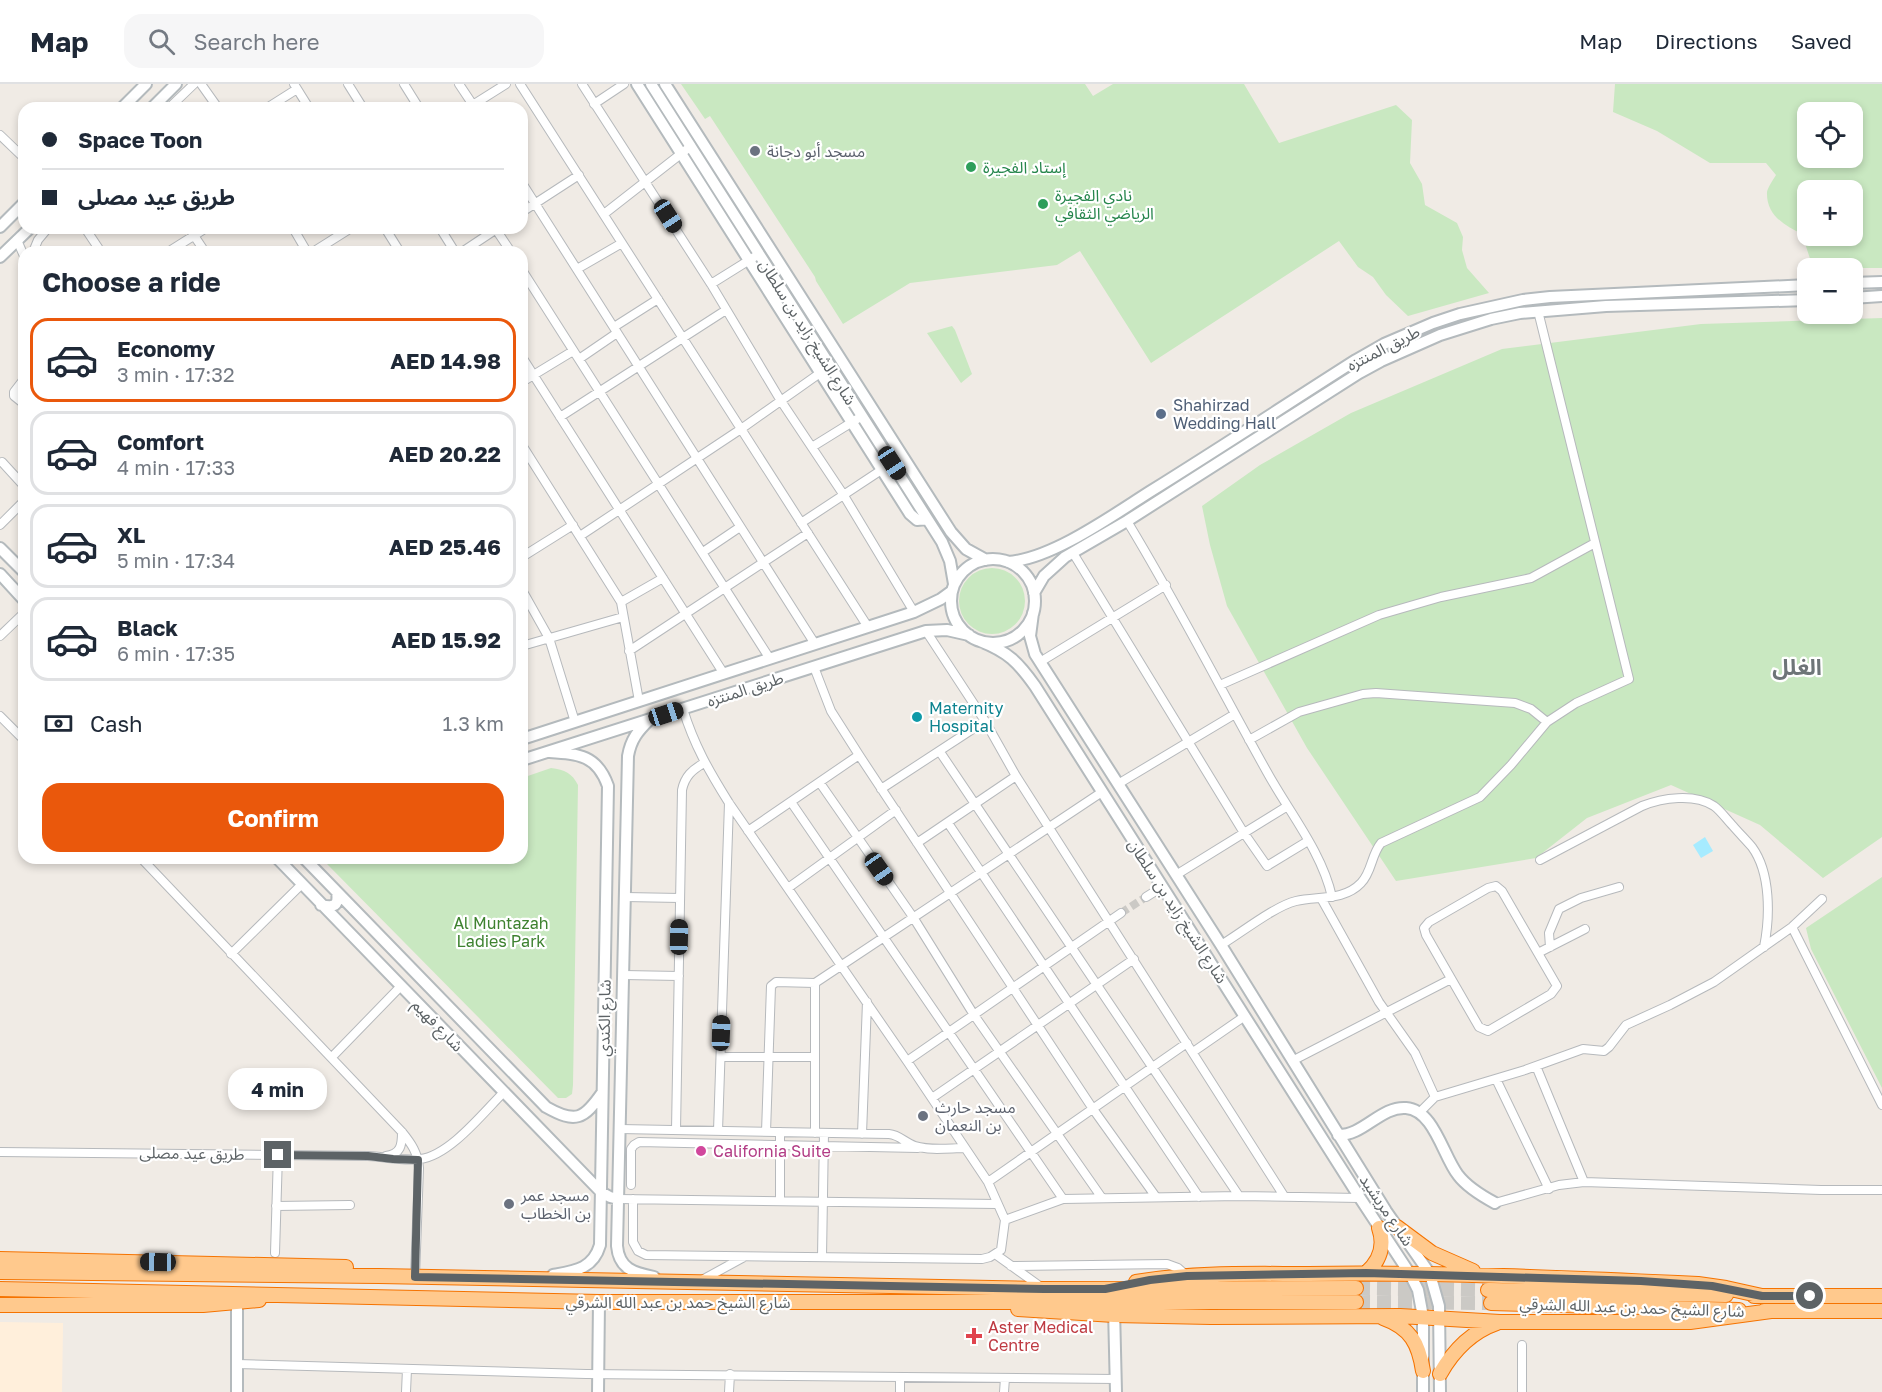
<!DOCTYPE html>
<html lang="en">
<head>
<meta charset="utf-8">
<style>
  body { margin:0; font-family:"Golos Text","Noto Sans Arabic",sans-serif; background:#f6f6f7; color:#1f2937; height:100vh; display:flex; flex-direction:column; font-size:22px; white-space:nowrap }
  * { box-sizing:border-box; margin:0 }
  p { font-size:20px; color:#747a83 }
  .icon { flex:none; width:33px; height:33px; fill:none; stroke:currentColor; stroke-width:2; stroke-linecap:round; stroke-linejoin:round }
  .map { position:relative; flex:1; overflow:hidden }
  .side { position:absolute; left:18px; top:162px; width:510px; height:618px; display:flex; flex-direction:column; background:#fff; border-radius:18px; box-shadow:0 3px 9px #0003 }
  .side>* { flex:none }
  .banner { position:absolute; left:18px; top:18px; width:510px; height:132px; border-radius:18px; box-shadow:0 3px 9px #0003; display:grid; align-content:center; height:132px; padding:0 24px; background:#fff }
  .tools { position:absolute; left:1797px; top:18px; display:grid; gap:12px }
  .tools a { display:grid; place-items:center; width:66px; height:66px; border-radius:12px; background:#fff; box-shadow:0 3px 9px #0003; font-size:30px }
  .end { position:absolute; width:27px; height:27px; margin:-14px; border:8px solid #5d6366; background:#fff; box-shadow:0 0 0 3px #fff }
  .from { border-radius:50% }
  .bubble { position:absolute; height:42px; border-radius:18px; background:#fff; box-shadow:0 3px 9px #0003; font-size:20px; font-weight:700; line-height:42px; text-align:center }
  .car { position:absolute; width:18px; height:36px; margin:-18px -9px; border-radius:8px; box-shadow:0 0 4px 2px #0007; background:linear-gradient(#222 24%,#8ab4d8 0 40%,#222 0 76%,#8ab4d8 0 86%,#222 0) }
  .banner b { display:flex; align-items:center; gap:21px; height:57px; font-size:22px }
  .banner b+b { border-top:2px solid #e0e1e3 }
  .banner i { width:15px; height:15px; background:#1f2937 }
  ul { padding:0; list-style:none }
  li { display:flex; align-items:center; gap:18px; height:84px; margin:0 12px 9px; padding:0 12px; border:3px solid #e0e1e3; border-radius:18px }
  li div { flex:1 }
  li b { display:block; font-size:22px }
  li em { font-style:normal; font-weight:700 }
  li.on { border-color:#ea580c }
  li>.icon { width:54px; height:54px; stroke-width:1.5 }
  h2 { padding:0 24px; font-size:27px; line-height:72px }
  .pay { display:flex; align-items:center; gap:15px; height:66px; padding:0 24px; font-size:22px }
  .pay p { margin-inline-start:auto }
  .action { display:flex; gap:12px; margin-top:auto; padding:12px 24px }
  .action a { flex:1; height:69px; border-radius:18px; background:#ea580c; color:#fff; font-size:24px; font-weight:700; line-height:69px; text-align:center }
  header { display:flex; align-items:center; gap:36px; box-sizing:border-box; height:84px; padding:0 30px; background:#fff; border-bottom:2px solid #e0e1e3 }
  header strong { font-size:28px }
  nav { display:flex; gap:33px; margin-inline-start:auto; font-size:21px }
  .search { width:420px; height:54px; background:#f6f6f7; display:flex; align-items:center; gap:15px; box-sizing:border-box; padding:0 21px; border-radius:18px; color:#747a83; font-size:22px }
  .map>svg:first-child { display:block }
  .commercial { fill:#ffefdb }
  .green { fill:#c9e8c1; fill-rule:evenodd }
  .water { fill:#a6ebff }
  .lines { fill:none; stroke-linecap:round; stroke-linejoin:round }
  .street-tunnel { stroke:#cbc9c5; stroke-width:8; stroke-dasharray:8 4; stroke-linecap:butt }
  .highway-tunnel { stroke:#cbc9c5; stroke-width:14; stroke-dasharray:14 7; stroke-linecap:butt }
  .street-casing { stroke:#b6b9bc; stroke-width:10 }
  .secondary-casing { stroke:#b4babd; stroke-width:14 }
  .highway-casing { stroke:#f57300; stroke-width:16 }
  .street { stroke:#fff; stroke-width:8 }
  .secondary { stroke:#fff; stroke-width:10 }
  .highway { stroke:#ffc98d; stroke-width:14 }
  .route { stroke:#5d6366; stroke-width:8 }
  .worship-dot { fill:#6b7280; stroke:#fff; stroke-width:2 }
  .leisure-dot { fill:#2e9e5b; stroke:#fff; stroke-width:2 }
  .service-dot { fill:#5c6f8a; stroke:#fff; stroke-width:2 }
  .culture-dot { fill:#0f9aa8; stroke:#fff; stroke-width:2 }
  .hotel-dot { fill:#d1479c; stroke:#fff; stroke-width:2 }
  .health-dot { fill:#e0444e; stroke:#fff; stroke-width:2 }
  .labels { text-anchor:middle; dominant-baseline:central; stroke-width:4.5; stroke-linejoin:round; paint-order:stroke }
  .worship-label { font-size:16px; fill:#5b616d; stroke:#fff; text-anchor:start }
  .leisure-label { font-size:16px; fill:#27864d; stroke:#fff; text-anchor:start }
  .street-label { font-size:16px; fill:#5d6366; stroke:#fff }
  .service-label { font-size:16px; fill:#4e5e75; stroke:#fff; text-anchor:start }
  .culture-label { font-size:16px; fill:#0d838f; stroke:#fff; text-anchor:start }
  .park-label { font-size:16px; fill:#3e8230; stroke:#fff }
  .hotel-label { font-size:16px; fill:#b23c85; stroke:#fff; text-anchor:start }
  .health-label { font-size:16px; fill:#be3a42; stroke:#fff; text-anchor:start }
  .district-label { font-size:22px; font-weight:bold; fill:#6e7578; stroke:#fff }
</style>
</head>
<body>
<header>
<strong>Map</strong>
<div class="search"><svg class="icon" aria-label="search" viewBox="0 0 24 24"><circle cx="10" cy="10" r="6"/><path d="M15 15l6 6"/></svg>Search here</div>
<nav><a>Map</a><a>Directions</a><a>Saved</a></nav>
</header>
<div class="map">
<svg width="1882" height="1308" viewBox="0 0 1882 1308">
  <rect width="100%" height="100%" fill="#f0ebe5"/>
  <!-- commercial -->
  <path class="commercial" d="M0,1238l63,1 -1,69h-62z"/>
  <!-- green -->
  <path class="green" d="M681,0h404l8,12 20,-12h131l35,59 117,-38 16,15 -2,43 12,21 3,21 32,18 6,14 -1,13 5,18 22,25 -81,23 -22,-21 -13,-18 -15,-10 -19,-26 -188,122 -71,-112 -23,14 -147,18 -67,41 -27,-43 -1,-4 -105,-161 -5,3z
    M1615,0h267v184h-69l-11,-34c-17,-8 -36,-19 -35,-42 1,-5 6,-12 9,-17l-10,-12h-56l-53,-32 -44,-19zM1808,28h44v46h-44zM1808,106h44v46h-44z
    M1882,234v519l-59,41 -63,-53 -89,-40 -84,33 -51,40 -140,23 -89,-133 -80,-142 -17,-61 -8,-39 58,-41 91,-52 151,-64 199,-25z
    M952,242l3,4 17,44 -11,9 -34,-50z
    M959 517a33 33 0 1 1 66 0a33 33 0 1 1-66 0Z
    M551,684c14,2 21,5 27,17l-5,300 -1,9 -6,4h-8l-231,-234 -1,-6h196v-80z
    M1882,793v211l-71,-139 -5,-21z"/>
  <!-- water -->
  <path class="water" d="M1705,753l8,14 -12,7 -8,-13z"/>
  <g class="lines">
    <!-- street-tunnel -->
    <path class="street-tunnel" d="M1121,829l25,-16"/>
    <!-- highway-tunnel -->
    <path class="highway-tunnel" d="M1356,1204l132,2
      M1356,1218l135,1"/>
    <!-- street casing -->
    <g class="street-casing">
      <path id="street" d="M201,0l17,24
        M294,0l15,24
        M348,0l15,24
        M404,0l15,24
        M459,0l16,24
        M520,0l348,543
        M582,0l129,200 70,117 62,93 71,118
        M594,20l30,-20
        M169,24l25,-24
        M267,24l30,-19
        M468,24l38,-24
        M0,51l24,23
        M522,99l293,461
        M522,128l57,-37
        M604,130l87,-68
        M85,144l16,24
        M189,144l16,24
        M293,144l14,24
        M385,144l15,24
        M440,144l15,24
        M495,144l16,24
        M17,156l7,16
        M33,168l5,-12 10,-12
        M168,168l38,-24
        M313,168l38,-24
        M462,168l36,-24
        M577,185l45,-26
        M522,186l248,389
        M711,200l48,-30
        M614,243l44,-28
        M522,273l202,317
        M579,275l38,-26
        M24,295l-10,13v4l10,8
        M522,298l51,-31
        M560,333l166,-107
        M522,361l99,157 18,99
        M812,363l50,-31
        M2,378l22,24
        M1127,437c50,82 93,167 140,251 22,40 55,80 65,125
        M801,439l91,-60
        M0,441l24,-24
        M580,452l161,-107 89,-63
        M703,468l37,-25
        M1073,469l171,280 23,33 41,-25
        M522,473l51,-32
        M522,506l27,48 26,84
        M621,518l42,-24
        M926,547l59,90 31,55 268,420
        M0,552l24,-23
        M522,562l101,-29
        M629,567l179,-118
        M1040,578l126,-77
        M814,583l17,44 28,44 234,354 63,88
        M1220,601l159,-70 62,-18 90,-19 64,-35
        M0,632l24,24
        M1249,656l50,-28 64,-18 13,-1 139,10 16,6 16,13 29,-19 53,-24 -91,-368
        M940,668l299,444
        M820,699l93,134 61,98 128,183
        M1118,700l117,-70
        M881,705l104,-68
        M791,718l272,397
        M948,739l251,374
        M748,747l111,-76
        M917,759l99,-67
        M141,774l261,274c9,11 16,21 17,36l-4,109
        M1540,776l102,-54c20,-8 52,-13 72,0 7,5 13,14 19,20 6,7 13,14 19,21 19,26 18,70 12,100
        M1176,791l110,-68
        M1496,802l6,5 55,95 -6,8 -63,37 -9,-4 -53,-92 -2,-7 5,-6 59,-34z
        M788,804l108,-78
        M625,813l55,1
        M1146,813l16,-10
        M1321,814l58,104 36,51 20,44
        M1792,843l90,178
        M1221,861c20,-12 54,-39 75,-44 22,-5 48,0 65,-18 11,-11 10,-28 20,-40l99,-46 31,-32 36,-43
        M1550,863l-1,-14 10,-24 22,-11 38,-11
        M1538,869l47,-24
        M231,870l71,-70
        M624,891l55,1
        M815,899v150
        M1193,968l52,-36
        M332,973l68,-70
        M721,973h94
        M907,977l214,-148
        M1292,977l159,-82
        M1536,982l48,116
        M1496,995l53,110
        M932,1014l202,-139
        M1419,1029l16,-16 90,-27 58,-21 21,2 5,-4 17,-22 44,-20 44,-23 78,-55 30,-28
        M620,1045l269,5c11,1 16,9 26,12 15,5 35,2 50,2
        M676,1046l6,-340c3,-14 10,-20 22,-27
        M718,1047l11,-328
        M766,1048l5,-146 5,-4 39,1 287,-191
        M780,1048v69
        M862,1050l5,-132
        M0,1068l368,4c18,1 34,5 52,3 29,-3 63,-46 83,-66
        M386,1072c15,-2 16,-11 16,-24
        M988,1098l199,-139
        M631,1101v-36l3,-4 5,-3 279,6
        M618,1115l379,5
        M633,1115v43l5,9 8,4 336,4 8,-2 11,-7 4,-30 -17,-38 -81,-121 -178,-258c-20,-32 -35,-58 -46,-94
        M1495,1119l64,-18 25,-3 237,8h61
        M276,1122l74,-1
        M1005,1136l58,-21 176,-3 121,2
        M275,1169l3,-99
        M995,1170l46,33
        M822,1173l2,-124
        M1011,1182l156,-2 11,4 9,8
        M702,1196l42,-23
        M237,1280l349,10 530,5
        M406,1308l1,-23
        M729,1308l1,-18
        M900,1308v-15
        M1004,1308l1,-14
        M1522,1308v-47"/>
    </g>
    <!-- secondary casing -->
    <g class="secondary-casing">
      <path id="secondary" d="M637,0l273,430 7,6 10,-1
        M651,0l291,458 8,19 4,23
        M665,0l286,448 15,17 20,11
        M122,24l24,-24
        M152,24l24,-24
        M0,143l24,-24
        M0,173l30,-29
        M1852,199l30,-1
        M1852,214l30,-2
        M0,464l24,24
        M951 517a42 42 0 1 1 84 0a42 42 0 1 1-84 0Z
        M1008,478c44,-3 105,-47 143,-71 69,-43 136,-87 205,-131l28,-16 49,-21 27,-9 63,-14 27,-3 258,-12
        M0,490l24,26
        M1034,509l10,-17 21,-19 62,-36 232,-148 22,-12 59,-26 51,-16 29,-6 86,-7 202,-6
        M1033,529l-3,23 5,18 186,291 165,266 44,63 9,32 1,86
        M980,557c28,11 38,21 55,45l325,512 50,76 8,16 5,27v75
        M649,636c-11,11 -18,19 -21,36l-11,490c2,23 17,27 37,31
        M522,655l392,-127 27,-13 11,-8
        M549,668c30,2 48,3 59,34l-8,459c-7,24 -25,26 -47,30
        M522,676l404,-129 21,-1 22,5
        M277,774l324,334 9,5 8,2
        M304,774l242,249c30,17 38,12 56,-14
        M321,821c13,3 18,1 16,-13
        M1338,1051c25,1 43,-29 68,-27 28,2 37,48 52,67 9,12 24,21 37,28
        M1114,1225l2,83
        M237,1308v-89
        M598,1308l1,-90"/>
    </g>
    <!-- highway casing -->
    <g class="highway-casing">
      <path id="highway" d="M1397,1143l35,26 41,18
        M0,1175l346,8
        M0,1188l379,4 665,13 312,-1
        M1366,1189c14,-12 19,-28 13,-45
        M1136,1198c57,-10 115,-8 172,-8 130,-2 260,4 390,10l28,4 36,8
        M0,1205l599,13h757
        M1488,1206l238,5
        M1754,1212h128
        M1491,1219l248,7
        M0,1221h203l56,-5
        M1018,1225l96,6 97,2 189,-1 100,6h190l81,-11
        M1764,1227h118
        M1383,1234c28,10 36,26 40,53
        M1440,1290c13,-23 31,-42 57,-51"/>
    </g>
    <!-- street -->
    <use href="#street" class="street"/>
    <!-- secondary -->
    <use href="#secondary" class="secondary"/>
    <!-- highway -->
    <use href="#highway" class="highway"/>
  </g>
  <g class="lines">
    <!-- route -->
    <path class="route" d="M278,1071l90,1 25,3 25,1 -3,117 629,12h61l45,-9 37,-4 179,-3 275,8 71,5 50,10h48"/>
  </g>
  <!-- markers -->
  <g class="worship-dot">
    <circle cx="755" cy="67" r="6"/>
    <circle cx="923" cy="1032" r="6"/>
    <circle cx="509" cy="1120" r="6"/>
  </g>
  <g class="leisure-dot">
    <circle cx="971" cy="83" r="6"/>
    <circle cx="1043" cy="120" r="6"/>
  </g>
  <circle class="service-dot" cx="1161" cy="330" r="6"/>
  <circle class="culture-dot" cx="917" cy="633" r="6"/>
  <circle class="hotel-dot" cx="701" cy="1067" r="6"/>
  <path class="health-dot" d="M971 1243h6v6h6v6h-6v6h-6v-6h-6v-6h6z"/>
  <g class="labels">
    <!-- worship labels -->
    <g class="worship-label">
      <text x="767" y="67">مسجد أبو دجانة</text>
      <text x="935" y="1023">مسجد حارث<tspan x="935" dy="18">بن النعمان</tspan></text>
      <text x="521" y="1111">مسجد عمر<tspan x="521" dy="18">بن الخطاب</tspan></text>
    </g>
    <!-- leisure labels -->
    <g class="leisure-label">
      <text x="983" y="83">إستاد الفجيرة</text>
      <text x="1055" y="111">نادي الفجيرة<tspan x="1055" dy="18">الرياضي الثقافي</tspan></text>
    </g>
    <!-- street labels -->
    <g class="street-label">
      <text transform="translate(808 248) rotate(58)">شارع الشيخ زايد بن سلطان</text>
      <text transform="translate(1383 264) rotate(-27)">طريق المنتزه</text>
      <text transform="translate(745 605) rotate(-18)">طريق المنتزه</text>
      <text transform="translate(1178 827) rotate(57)">شارع الشيخ زايد بن سلطان</text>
      <text transform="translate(604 934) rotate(-89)">شارع الكندي</text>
      <text transform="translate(438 941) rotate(46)">شارع فهيم</text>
      <text transform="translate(192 1069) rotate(1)">طريق عيد مصلى</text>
      <text transform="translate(1387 1126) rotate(56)">شارع مريشيد</text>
      <text x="678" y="1218">شارع الشيخ حمد بن عبد الله الشرقي</text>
      <text transform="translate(1632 1223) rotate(2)">شارع الشيخ حمد بن عبد الله الشرقي</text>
    </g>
    <!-- service labels -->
    <g class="service-label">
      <text x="1173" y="321">Shahirzad<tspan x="1173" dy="18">Wedding Hall</tspan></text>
    </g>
    <!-- culture labels -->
    <g class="culture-label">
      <text x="929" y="624">Maternity<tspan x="929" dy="18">Hospital</tspan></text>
    </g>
    <!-- park labels -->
    <g class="park-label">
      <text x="501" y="839">Al Muntazah<tspan x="501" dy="18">Ladies Park</tspan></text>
    </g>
    <!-- hotel labels -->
    <g class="hotel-label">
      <text x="713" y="1067">California Suite</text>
    </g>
    <!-- health labels -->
    <g class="health-label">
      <text x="988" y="1243">Aster Medical<tspan x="988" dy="18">Centre</tspan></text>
    </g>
    <!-- district labels -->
    <g class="district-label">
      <text x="1797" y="582">الغلل</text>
    </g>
  </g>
</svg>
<div class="tools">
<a><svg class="icon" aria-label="locate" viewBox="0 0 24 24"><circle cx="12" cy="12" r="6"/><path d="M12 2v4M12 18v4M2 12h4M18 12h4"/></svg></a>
<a>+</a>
<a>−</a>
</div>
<i class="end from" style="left:1810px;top:1212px"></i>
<i class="end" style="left:278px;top:1071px"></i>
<div class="bubble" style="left:228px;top:984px;width:99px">4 min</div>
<i class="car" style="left:668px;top:132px;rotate:147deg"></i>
<i class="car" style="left:892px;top:379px;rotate:147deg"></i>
<i class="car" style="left:666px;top:630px;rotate:72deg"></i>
<i class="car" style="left:879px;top:785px;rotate:145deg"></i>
<i class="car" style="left:679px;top:853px;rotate:1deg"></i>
<i class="car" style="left:721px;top:949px;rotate:2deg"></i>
<i class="car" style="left:158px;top:1178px;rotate:271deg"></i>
<div class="banner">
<b><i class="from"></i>Space Toon</b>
<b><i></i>طريق عيد مصلى</b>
</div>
<section class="side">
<h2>Choose a ride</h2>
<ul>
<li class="on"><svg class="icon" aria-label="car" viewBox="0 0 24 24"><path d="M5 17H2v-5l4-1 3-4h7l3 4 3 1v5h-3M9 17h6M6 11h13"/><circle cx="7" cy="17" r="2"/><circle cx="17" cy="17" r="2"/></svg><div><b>Economy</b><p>3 min · 17:32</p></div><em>AED 14.98</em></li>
<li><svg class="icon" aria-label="car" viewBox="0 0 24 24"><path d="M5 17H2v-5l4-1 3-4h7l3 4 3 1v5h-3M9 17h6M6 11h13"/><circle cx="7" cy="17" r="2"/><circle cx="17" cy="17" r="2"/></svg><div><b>Comfort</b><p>4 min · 17:33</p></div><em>AED 20.22</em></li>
<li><svg class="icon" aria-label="car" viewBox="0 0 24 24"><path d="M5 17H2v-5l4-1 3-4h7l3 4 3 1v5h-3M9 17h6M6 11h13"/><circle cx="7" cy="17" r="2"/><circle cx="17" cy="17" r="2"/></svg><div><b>XL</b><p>5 min · 17:34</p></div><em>AED 25.46</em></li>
<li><svg class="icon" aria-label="car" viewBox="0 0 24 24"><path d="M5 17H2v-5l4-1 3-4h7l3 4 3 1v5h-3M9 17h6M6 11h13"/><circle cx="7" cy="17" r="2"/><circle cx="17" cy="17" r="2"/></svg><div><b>Black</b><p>6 min · 17:35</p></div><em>AED 15.92</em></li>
</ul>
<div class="pay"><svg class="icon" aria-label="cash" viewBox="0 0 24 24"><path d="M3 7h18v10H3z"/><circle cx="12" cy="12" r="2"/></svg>Cash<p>1.3 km</p></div>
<div class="action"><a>Confirm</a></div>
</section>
</div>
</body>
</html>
